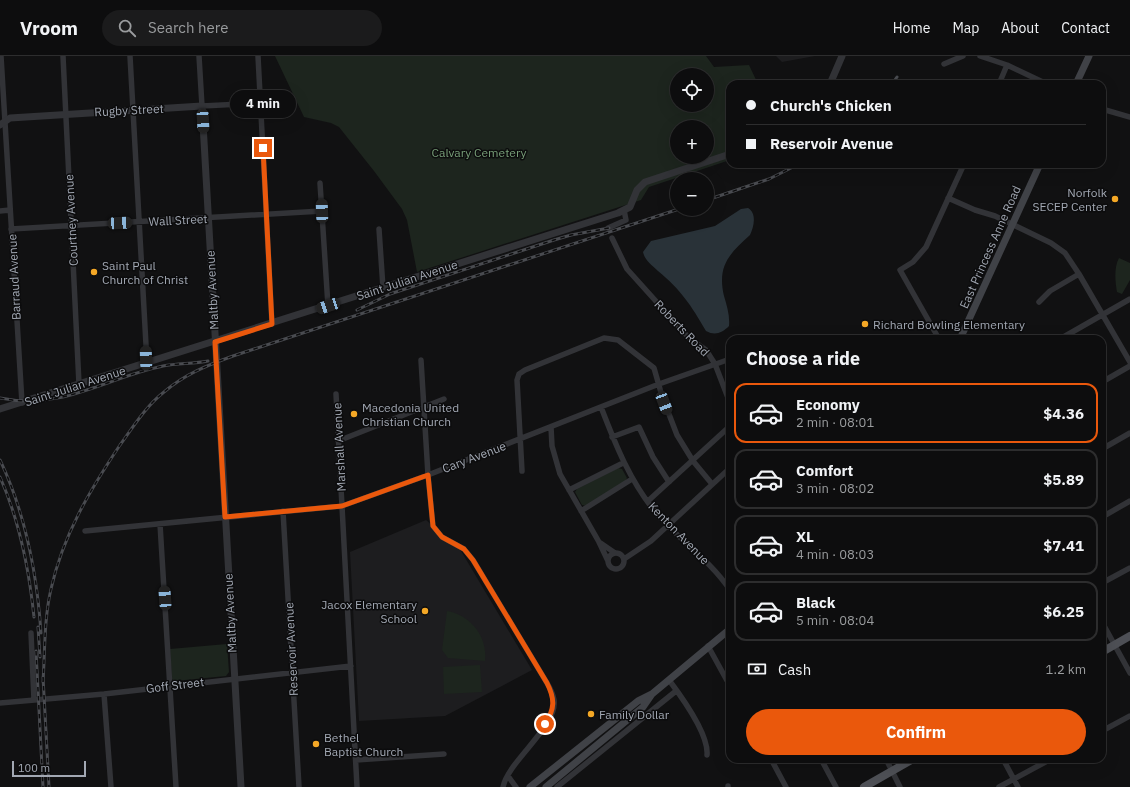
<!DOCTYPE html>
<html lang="en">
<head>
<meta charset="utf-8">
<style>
  body { margin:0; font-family:"IBM Plex Sans",sans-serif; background:#1b1b1c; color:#f1f3f6; height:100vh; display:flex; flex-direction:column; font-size:15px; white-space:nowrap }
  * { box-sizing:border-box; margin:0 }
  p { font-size:13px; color:#9a9c9e }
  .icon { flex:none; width:22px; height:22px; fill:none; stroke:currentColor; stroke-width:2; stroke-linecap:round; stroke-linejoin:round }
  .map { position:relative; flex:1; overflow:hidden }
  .sheet { position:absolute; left:726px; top:279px; width:380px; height:428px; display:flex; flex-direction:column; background:#0d0d0e; border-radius:12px; box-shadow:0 4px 16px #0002,0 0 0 1px #2d2d2e }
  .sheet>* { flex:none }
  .banner { position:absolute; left:726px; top:24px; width:380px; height:88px; border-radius:12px; box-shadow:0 4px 16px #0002,0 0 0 1px #2d2d2e; display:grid; align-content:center; height:88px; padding:0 20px; background:#0d0d0e }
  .buttons { position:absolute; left:670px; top:12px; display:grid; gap:8px }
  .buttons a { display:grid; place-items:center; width:44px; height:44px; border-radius:50%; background:#0d0d0e; box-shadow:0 4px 16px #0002,0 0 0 1px #2d2d2e; font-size:20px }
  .scale { position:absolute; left:12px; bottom:10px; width:74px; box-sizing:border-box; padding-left:4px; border:2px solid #a2a8b3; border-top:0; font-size:11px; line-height:14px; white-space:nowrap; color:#a2a8b3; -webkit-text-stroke:3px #0c0c0d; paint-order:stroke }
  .end { position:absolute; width:18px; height:18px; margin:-9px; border:5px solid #ea580c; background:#fff; box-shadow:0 0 0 2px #fff }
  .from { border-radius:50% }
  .bubble { position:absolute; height:28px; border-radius:14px; background:#0d0d0e; box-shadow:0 4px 16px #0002,0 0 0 1px #2d2d2e; font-size:13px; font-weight:800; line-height:28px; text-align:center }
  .car { position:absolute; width:12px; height:24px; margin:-12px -6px; border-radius:5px; box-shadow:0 0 3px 1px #0007; background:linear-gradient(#222 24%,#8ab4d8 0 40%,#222 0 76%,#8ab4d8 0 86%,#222 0) }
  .banner b { display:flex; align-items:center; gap:14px; height:38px; font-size:15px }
  .banner b+b { border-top:1px solid #2d2d2e }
  .banner i { width:10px; height:10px; background:#f1f3f6 }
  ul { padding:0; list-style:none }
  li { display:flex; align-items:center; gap:12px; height:60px; margin:0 8px 6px; padding:0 12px; border:2px solid #2d2d2e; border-radius:12px }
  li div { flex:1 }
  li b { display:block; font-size:15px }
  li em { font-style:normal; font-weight:800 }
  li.current { border-color:#ea580c }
  li>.icon { width:36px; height:36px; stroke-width:1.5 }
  h2 { padding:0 20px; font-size:18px; line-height:48px }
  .pay { display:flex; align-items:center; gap:10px; height:44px; padding:0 20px; font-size:15px }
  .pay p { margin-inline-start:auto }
  .action { display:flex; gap:8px; margin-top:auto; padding:8px 20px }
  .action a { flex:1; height:46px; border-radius:24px; background:#ea580c; color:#fff; font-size:16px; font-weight:800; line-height:46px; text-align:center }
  header { display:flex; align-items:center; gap:24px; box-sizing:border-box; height:56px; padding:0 20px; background:#0d0d0e; border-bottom:1px solid #2d2d2e }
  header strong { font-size:19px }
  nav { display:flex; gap:22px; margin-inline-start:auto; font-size:14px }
  .search { width:280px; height:36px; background:#1b1b1c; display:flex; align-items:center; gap:10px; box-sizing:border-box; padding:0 14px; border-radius:22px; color:#9a9c9e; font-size:15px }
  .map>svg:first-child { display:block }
  .built { fill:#1d1d1f }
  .green { fill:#1d251e; fill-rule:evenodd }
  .water { fill:#293238 }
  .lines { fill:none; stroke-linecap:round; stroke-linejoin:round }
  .minor { stroke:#323337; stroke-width:5.5 }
  .tertiary { stroke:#323337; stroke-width:7 }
  .secondary { stroke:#404247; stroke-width:7 }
  .primary { stroke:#4e5056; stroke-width:8 }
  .rail-casing { stroke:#494b50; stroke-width:3 }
  .rail { stroke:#0c0c0d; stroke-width:1.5; stroke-dasharray:4.5; stroke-linecap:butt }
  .route { stroke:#ea580c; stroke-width:5 }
  .poi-dot { fill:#f5a826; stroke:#0c0c0d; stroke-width:1.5 }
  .labels { text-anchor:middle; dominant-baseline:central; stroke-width:3; stroke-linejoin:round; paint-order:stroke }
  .street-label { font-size:12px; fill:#a2a8b3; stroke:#0c0c0d }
  .park-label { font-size:12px; fill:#789f79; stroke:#0c0c0d }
  .poi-label { font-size:12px; fill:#a2a8b3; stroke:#0c0c0d; text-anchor:start }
</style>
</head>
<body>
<header>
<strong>Vroom</strong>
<div class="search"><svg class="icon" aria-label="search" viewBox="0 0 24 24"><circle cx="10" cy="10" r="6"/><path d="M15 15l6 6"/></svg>Search here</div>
<nav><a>Home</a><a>Map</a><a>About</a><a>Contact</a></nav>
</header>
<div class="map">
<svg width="1130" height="731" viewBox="0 0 1130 731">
  <rect width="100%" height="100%" fill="#111112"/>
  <!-- built -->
  <path class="built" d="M776,0h39l-33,6z
    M426,464l35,31 71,119 -87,46 -86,5 -9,-169z"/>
  <!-- green -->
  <path class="green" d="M275,0h431l8,11 35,-2 9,19h-28v76l-81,27 -8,13 -224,72 -10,-52 -5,-11 -28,-38 -35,-44 -8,-4 -27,-6zM677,19h30v30h-30zM677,71h30v30h-30z
    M1119,202l11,5v17l-8,14 -5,-2c-2,-11 -3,-25 2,-34z
    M618,412l4,1 5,9 -2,4 -39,24 -4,-1 -7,-13 2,-3z
    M447,555c23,4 41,25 38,50l-37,-3 -6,-8z
    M227,588l2,28 -3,4 -51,5 -3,-2 -2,-30z
    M480,609l2,27 -38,2 -1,-27z"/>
  <!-- water -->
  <path class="water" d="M748,152c9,5 6,19 2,27 -21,19 -33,31 -26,61 3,10 6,20 5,30 -7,7 -14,10 -23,5 -15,-26 -25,-41 -48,-60 -6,-6 -13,-10 -15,-19l8,-11 64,-15 26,-17z"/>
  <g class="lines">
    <!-- minor -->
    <path class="minor" d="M1,0l21,347
      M63,0l16,328
      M130,0l17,307
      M199,0l3,50 59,-3
      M258,0l14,268
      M980,0l27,9 40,19
      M944,8l19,-8
      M999,28l8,-19
      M1102,53l28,8
      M320,127l8,123
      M948,142l27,12 20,6 56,27 14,10 14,21 51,88
      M0,155l10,-1
      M608,172l18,-8 -2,-10
      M11,173l311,-18
      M379,173l4,59
      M612,182l15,31 62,69 17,12 9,14 15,39
      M1039,246l11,-11 29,-17
      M939,283l-39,-69 13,-8 13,-15 38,-83
      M1060,283l70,-40
      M421,304l7,115 5,51 9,11 22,12 9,11 74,123c3,5 6,11 7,17 4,26 -46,61 -51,87
      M1102,326l28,-16
      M336,338l21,393
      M601,351c15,39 29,74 55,106 23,27 54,47 74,77
      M551,371l1,19 8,28 39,68 9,19
      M612,381l27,-10 14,30 16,25
      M338,385l106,-42
      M1102,393l28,-16
      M522,415l-5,-91 2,-6 6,-4 79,-32 14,2 36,28 8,28 15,39 16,26 19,23
      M569,434l54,-27
      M648,445l82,-75
      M283,455l16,276
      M581,455l51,-32
      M1102,461l28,-16
      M160,468l16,263
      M85,475l257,-25 86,-31 231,-91 71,-25
      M599,486l16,11
      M608 505a8 8 0 1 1 16 0a8 8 0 1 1-16 0Z
      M624,503l27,-18 79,-73
      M1102,527l28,-15
      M1102,566l28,51
      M31,577l3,67
      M708,590l22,40
      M669,624c12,16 40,55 38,75
      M104,638l7,93
      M0,647l104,-9 247,-28
      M1102,675l28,-15
      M771,703l15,28
      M821,703l15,28
      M886,703l14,28
      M1003,703l15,28
      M356,704l88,-6
      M508,720l8,11
      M728,730v1
      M557,731l119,-96
      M999,731l52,-28"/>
    <!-- tertiary -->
    <path class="tertiary" d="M830,28l12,-28
      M0,69l10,-7 192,-12 39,681
      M0,353l618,-196 12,-6 7,-17 8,-8 85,-28"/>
    <!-- secondary -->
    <path class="secondary" d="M1076,28l13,-28
      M960,283l80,-175
      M530,731l108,-86 14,-7 78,-65
      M546,731l97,-80 9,-13"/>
    <!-- primary -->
    <path class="primary" d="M1102,596l28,-16
      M864,731l49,-28"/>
    <!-- rail casing -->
    <g class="rail-casing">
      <path id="rail" d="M892,28l5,-7
        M707,144l62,-21 30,-15
        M357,254l33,-16 164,-54 17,-5 38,-7
        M0,342c62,13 105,-20 163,-32 15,-3 30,-2 45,-5
        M0,404c26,55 37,113 41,173
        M0,421c20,45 29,92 34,140
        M38,571l2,30
        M36,595l7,136
        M43,621l6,110
        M43,626c2,-31 1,-63 8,-93 12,-54 39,-99 69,-144 13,-18 26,-39 44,-53 21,-18 44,-27 69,-36l446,-147"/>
    </g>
    <!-- rail -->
    <use href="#rail" class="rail"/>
  </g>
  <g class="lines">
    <!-- route -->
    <path class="route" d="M263,92l9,176 -57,18 10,175 117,-11 86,-31 5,51 9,11 22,12 9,11 74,123c8,16 8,26 -2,41"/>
  </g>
  <!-- markers -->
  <g class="poi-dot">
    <circle cx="1115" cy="143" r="4"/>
    <circle cx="94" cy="216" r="4"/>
    <circle cx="865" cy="268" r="4"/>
    <circle cx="354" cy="358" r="4"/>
    <circle cx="425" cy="555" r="4"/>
    <circle cx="591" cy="658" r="4"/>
    <circle cx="316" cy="688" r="4"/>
  </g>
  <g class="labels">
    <!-- street labels -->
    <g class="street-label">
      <text transform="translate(129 54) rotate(-3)">Rugby Street</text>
      <text transform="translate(71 164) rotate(-93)">Courtney Avenue</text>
      <text transform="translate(178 164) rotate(-3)">Wall Street</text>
      <text transform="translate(990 191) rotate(-66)">East Princess Anne Road</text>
      <text transform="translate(14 221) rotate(-93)">Barraud Avenue</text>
      <text transform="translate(407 224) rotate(-18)">Saint Julian Avenue</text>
      <text transform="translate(212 234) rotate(-93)">Maltby Avenue</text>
      <text transform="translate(682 272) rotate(46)">Roberts Road</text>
      <text transform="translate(75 330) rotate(-18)">Saint Julian Avenue</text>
      <text transform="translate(339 391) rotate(-93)">Marshall Avenue</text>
      <text transform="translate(474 401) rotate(-21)">Cary Avenue</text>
      <text transform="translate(679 477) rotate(46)">Kenton Avenue</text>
      <text transform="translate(230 557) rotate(-93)">Maltby Avenue</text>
      <text transform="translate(291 593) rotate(-93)">Reservoir Avenue</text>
      <text transform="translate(175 629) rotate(-7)">Goff Street</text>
    </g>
    <!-- park labels -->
    <g class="park-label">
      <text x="479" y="96">Calvary Cemetery</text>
    </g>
    <!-- poi labels -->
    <g class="poi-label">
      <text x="1107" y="136" text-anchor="end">Norfolk<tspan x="1107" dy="14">SECEP Center</tspan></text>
      <text x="102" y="209">Saint Paul<tspan x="102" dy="14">Church of Christ</tspan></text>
      <text x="873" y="268">Richard Bowling Elementary</text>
      <text x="362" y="351">Macedonia United<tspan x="362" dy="14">Christian Church</tspan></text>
      <text x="417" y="548" text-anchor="end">Jacox Elementary<tspan x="417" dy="14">School</tspan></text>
      <text x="599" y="658">Family Dollar</text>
      <text x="324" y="681">Bethel<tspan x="324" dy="14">Baptist Church</tspan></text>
    </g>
  </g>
</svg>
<div class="buttons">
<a><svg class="icon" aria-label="locate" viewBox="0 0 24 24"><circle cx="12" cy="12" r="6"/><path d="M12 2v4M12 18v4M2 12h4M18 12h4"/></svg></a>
<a>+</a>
<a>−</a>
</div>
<div class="scale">100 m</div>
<i class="end from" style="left:545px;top:668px"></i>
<i class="end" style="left:263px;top:92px"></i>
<div class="bubble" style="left:230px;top:34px;width:66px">4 min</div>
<i class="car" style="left:203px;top:65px;rotate:177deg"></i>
<i class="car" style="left:322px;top:155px;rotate:358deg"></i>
<i class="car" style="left:120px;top:167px;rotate:87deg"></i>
<i class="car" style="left:328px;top:250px;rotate:252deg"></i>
<i class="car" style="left:146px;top:302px;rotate:358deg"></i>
<i class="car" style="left:664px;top:347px;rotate:159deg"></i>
<i class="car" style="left:165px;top:542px;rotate:356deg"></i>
<div class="banner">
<b><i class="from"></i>Church's Chicken</b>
<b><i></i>Reservoir Avenue</b>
</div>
<section class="sheet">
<h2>Choose a ride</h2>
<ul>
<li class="current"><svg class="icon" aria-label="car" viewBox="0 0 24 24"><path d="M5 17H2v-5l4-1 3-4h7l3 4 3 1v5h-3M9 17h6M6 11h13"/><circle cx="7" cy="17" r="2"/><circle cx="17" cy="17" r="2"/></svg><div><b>Economy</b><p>2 min · 08:01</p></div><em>$4.36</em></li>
<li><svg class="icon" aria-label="car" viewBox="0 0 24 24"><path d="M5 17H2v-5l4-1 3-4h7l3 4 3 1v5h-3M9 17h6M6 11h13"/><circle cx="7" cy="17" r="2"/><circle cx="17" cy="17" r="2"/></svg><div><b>Comfort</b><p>3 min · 08:02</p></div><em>$5.89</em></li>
<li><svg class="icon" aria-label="car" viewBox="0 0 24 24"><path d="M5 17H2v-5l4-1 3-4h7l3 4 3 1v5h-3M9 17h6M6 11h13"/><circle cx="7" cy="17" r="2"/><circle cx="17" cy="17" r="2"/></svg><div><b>XL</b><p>4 min · 08:03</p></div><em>$7.41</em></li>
<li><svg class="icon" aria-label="car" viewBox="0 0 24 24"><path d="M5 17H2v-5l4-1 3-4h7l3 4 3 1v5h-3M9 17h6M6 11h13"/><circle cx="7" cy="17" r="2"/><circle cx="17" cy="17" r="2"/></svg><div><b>Black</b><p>5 min · 08:04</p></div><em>$6.25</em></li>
</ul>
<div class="pay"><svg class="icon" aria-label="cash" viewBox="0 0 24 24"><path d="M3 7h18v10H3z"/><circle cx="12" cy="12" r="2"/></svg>Cash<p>1.2 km</p></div>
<div class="action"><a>Confirm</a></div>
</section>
</div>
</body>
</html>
